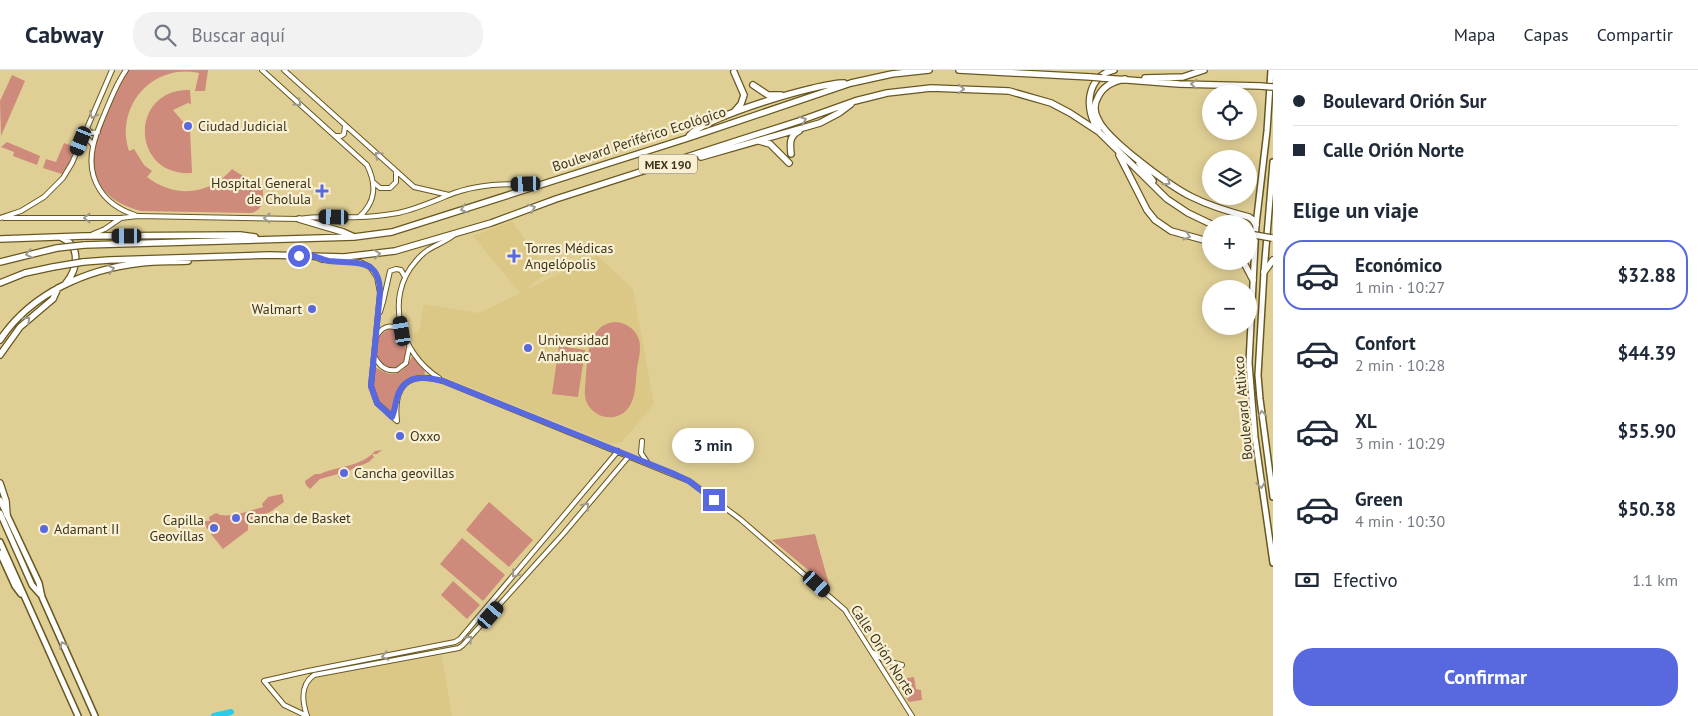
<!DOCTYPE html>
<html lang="es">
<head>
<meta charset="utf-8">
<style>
  body { margin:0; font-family:"PT Sans",sans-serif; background:#f2f2f3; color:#1f2937; height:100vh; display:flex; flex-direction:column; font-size:19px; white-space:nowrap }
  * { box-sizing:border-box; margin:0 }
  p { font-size:16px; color:#747a83 }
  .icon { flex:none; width:28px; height:28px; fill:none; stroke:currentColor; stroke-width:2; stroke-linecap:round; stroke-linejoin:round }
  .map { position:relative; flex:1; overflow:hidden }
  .panel { display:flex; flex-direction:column; background:#fff; width:425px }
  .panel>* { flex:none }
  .banner { display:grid; align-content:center; height:110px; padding:0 20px; background:#fff }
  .buttons { position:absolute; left:1202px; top:15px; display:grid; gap:10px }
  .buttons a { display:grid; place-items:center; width:55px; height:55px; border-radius:50%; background:#fff; box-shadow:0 2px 12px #0003; font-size:25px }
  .end { position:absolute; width:22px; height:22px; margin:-11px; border:6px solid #5869df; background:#fff; box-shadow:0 0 0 2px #fff }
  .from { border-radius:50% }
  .bubble { position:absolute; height:35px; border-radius:18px; background:#fff; box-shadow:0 2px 12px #0003; font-size:16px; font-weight:800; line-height:35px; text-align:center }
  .car { position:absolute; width:15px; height:30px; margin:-15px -8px; border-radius:6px; box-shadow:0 0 4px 1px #0007; background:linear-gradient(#222 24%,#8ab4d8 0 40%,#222 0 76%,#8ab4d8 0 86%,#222 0) }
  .banner b { display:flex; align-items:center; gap:18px; height:48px; font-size:19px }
  .banner b+b { border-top:1px solid #e0e1e3 }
  .banner i { width:12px; height:12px; background:#1f2937 }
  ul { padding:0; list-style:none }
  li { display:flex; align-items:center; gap:15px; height:70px; margin:0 10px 8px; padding:0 10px; border:2px solid transparent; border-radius:20px }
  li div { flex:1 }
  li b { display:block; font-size:19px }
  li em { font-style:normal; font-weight:800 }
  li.current { border-color:#5869df }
  li>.icon { width:45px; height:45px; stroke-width:1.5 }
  h2 { padding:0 20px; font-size:22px; line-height:60px }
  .pay { display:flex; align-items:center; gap:12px; height:55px; padding:0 20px; font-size:19px }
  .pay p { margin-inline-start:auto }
  .action { display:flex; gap:10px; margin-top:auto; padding:10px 20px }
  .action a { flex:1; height:58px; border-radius:20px; background:#5869df; color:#fff; font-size:20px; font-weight:800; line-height:58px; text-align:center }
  header { display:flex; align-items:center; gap:30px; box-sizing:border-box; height:70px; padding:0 25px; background:#fff; border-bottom:1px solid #e0e1e3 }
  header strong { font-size:24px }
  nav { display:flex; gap:28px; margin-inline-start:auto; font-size:18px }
  .search { width:350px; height:45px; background:#f2f2f3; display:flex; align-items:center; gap:12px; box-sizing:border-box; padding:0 18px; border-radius:20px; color:#747a83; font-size:19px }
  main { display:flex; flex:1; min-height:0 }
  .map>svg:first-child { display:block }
  .built { fill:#dcc886 }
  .green { fill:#ce8a7b }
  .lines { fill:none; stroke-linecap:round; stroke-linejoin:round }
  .river { stroke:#2ccbe7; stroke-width:6 }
  .tertiary-casing { stroke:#685820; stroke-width:6 }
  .primary-casing { stroke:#685820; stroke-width:8 }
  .trunk-casing { stroke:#685820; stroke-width:8 }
  .tertiary { stroke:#fff; stroke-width:4 }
  .primary { stroke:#fff; stroke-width:5 }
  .trunk { stroke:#fff; stroke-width:5.5 }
  .trunk-bridge-casing { stroke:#685820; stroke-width:8; stroke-linecap:butt }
  .trunk-bridge { stroke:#fff; stroke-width:5.5 }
  .oneway { stroke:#9e9a8e }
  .route { stroke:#5869df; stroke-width:6 }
  .poi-dot { fill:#5869df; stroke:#f9f0d3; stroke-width:2 }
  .labels { text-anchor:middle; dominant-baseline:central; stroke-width:4.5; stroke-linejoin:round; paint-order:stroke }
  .shield { fill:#f9f0d3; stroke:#756e54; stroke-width:1 }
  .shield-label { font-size:12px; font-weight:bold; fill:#3d361e }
  .poi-label { font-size:14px; fill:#3d361e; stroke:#f9f0d3; text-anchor:start }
  .street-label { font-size:14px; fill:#3d361e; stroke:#f9f0d3 }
</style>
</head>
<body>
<header>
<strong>Cabway</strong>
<div class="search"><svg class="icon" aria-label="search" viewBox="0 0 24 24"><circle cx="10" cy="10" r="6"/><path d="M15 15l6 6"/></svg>Buscar aquí</div>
<nav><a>Mapa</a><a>Capas</a><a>Compartir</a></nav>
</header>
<main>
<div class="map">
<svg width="1273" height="646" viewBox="0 0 1273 646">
  <rect width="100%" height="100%" fill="#e0cf95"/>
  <!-- built -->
  <path class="built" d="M512,151l38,53 -8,3 -18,14 73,-36 36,34 21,115 -32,38 -10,2 -168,-67 -13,-7 -17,-20v-17l5,-2 5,-27 55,9 41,-20 -47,-57z
    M442,585l10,61h-141l-5,-9v-14l5,-11 5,-4z"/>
  <!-- green -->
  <path class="green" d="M128,0h80l-3,21h-10l4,-18c-10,-2 -20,-2 -30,1 -33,9 -51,46 -40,77l5,-2 10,16 8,6 -5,6c27,21 62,19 85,-8l31,20c0,11 1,21 -12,24l-110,-2c-32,-8 -52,-28 -47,-63 1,-9 6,-18 9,-26 7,-18 14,-35 25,-52z
    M12,5l13,6 -24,55 -1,-35z
    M190,20l1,14 -3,-1 -15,7 17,20 2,43c-62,4 -63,-85 -2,-83z
    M7,72l33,14 -3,9 -24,-9 1,-4 -13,-5z
    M64,73l11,4 -6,16 -7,11 -19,-6 3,-9 10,3z
    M616,252c9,1 18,6 22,15 4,9 1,21 -1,31 -2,18 0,44 -23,49 -6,1 -13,0 -18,-4 -9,-6 -12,-14 -11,-24 3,-24 -1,-65 31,-67z
    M389,259h5c12,13 19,28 2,40l-14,-4 -6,-10 2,-18z
    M559,276l26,4 -7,47 -26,-3z
    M413,285l11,14 1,5c-21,10 -27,9 -31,35l-5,3c-16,-15 -17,-23 -14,-45 5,2 8,5 12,6 14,4 20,-7 26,-18z
    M382,380l-5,4h-5l2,3 -5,5 -19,8v5l-11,3 -1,-4 -18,5 -10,10 -4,-4 -1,-4 10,-7h5c18,-8 41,-7 55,-23z
    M282,424l2,8 -14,10 -17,7 -5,6v5l-25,19 -12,-15 9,-7 -3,-4 -10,6 -2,-5 -6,-3h11l-1,-4 7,-4c10,7 35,-3 47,-6l-1,-3 6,-7z
    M489,432l44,38 -24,27 -43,-37z
    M815,464l15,54 -58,-48z
    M462,468l43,37 -22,26 -43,-37z
    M453,511l27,24 -13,14 -26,-24z
    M914,607l2,12 5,1 1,10 -13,2 -15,-22z"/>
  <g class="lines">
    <!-- river -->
    <path class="river" d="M214,646l17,-4"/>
    <!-- tertiary casing -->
    <g class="tertiary-casing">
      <path id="tertiary" d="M126,0c-10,14 -15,29 -22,45 -4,10 -9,21 -11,32 -7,33 11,58 42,68
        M262,0l105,95c10,20 9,37 -8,52
        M284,0l130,117 35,8
        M87,58l4,5 7,-1
        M335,66h6l3,-2 1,-8
        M81,71l7,-2 5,6
        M373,112l7,6h10l6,-6v-11
        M0,148l21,-7 23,-14 19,-19 9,-15 40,-93
        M4,148h117l17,-2 161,3c20,-4 40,-1 61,-2 13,0 26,-2 38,-4 18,-4 34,-11 51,-18 26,-11 59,-12 87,-10
        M93,164l12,-5 16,-11
        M315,187l7,3 38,2 10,5 7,10 3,16 -9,93 6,17 20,18
        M380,242l3,-10 7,-31 6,-2 5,1 4,7
        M377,265c7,-10 15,-11 25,-4
        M374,286c5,9 11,16 23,14l9,-7 3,-15
        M439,308c-38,-24 -56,-80 -23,-117 13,-16 24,-15 38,-26
        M397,351c-4,-36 11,-50 46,-40l246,100 51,38 105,91 67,106
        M642,371l-1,12 6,9
        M872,582l14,9 16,4
        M307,646l-23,-11 -20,-24 44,-10 147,-29 5,-3 158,-188
        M307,646c-5,-15 -7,-31 7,-41l145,-27 4,-3 101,-112 65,-77"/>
    </g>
    <!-- primary casing -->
    <g class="primary-casing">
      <path id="primary" d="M1271,0l-4,61 -11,94 -7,138 6,74 18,126
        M1273,92l-9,110 -6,103 2,24 13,98
        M0,430l39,83 3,14 53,119
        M0,443l32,72 8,9
        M0,472l78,174
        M0,483l15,33 6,8"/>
    </g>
    <!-- trunk casing -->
    <g class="trunk-casing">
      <path id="trunk" d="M959,0l132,7
        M734,2l10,23 -3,9 -7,8
        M1102,8l77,6 81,2
        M1145,8l38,-1 21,-7
        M1125,9c-11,2 -22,7 -27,18 -4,7 -4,15 0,22 8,20 73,68 94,78 18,9 38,15 57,20l4,3 3,5
        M753,15l15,10h13
        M1098,59c-14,-19 -12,-53 16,-59
        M689,66c15,-19 129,-53 155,-53
        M759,71l11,3 19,19
        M791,84c-1,-10 -2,-18 8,-23
        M1119,85l28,55 8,10 16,11 40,11
        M701,87l119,-34 19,-10 12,-9
        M1139,93l14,18
        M299,149l44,13 9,4
        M62,168c20,8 15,32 4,45
        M0,169l84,-3 156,-1 15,2
        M84,175l270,-8 38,-5 296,-94 163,-55 41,-9 37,-4
        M1243,191l10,19
        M0,192l57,-14
        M83,192l26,-2 160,-5 75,2 51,-6 96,-28 65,-24 243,-78 56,-20 32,-8 44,-5 78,3 42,12 19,10 29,19 68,67 21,14 23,11
        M1264,202l9,-12
        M0,213l25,-10 28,-6
        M0,270c31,-47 87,-71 141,-77 15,-2 31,-1 47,-2
        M0,285l20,-28 33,-28 5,-11
        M0,413l6,18 1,14"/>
    </g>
    <!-- tertiary -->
    <use href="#tertiary" class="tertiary"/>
    <!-- primary -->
    <use href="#primary" class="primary"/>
    <!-- trunk -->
    <use href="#trunk" class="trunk"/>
    <!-- trunk-bridge casing -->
    <g class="trunk-bridge-casing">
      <path id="trunk-bridge" d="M1091,7l11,1
        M1260,16l13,1
        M1249,164l23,4
        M57,178l27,-3
        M53,197l30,-5"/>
    </g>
    <!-- trunk-bridge -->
    <use href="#trunk-bridge" class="trunk-bridge"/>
  </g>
  <!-- one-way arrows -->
  <defs><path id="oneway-chevron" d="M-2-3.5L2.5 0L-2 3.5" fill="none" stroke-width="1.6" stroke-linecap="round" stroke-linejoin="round" transform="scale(1.25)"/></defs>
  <g class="oneway">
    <use href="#oneway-chevron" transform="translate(1194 14) rotate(-178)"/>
    <use href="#oneway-chevron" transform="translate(961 19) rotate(2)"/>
    <use href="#oneway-chevron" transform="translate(298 33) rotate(42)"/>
    <use href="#oneway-chevron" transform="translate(93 45) rotate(115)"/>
    <use href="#oneway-chevron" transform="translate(803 50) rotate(-20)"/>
    <use href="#oneway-chevron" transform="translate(378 85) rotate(-138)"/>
    <use href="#oneway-chevron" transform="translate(1167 112) rotate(34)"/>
    <use href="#oneway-chevron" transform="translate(532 138) rotate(-21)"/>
    <use href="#oneway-chevron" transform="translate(464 139) rotate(161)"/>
    <use href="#oneway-chevron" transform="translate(87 148) rotate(180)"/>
    <use href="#oneway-chevron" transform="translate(267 148) rotate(-179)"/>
    <use href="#oneway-chevron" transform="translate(1187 166) rotate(14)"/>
    <use href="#oneway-chevron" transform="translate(29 184) rotate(168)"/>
    <use href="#oneway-chevron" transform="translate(377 184) rotate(-7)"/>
    <use href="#oneway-chevron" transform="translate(111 199) rotate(-14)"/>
    <use href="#oneway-chevron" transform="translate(27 250) rotate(-43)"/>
    <use href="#oneway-chevron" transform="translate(1262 344) rotate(-97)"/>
    <use href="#oneway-chevron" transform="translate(1261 415) rotate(82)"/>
    <use href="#oneway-chevron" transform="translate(586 436) rotate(-49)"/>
    <use href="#oneway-chevron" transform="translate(515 504) rotate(130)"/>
    <use href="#oneway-chevron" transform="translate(469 569) rotate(-46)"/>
    <use href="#oneway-chevron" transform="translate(63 575) rotate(-114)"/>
    <use href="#oneway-chevron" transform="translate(385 586) rotate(169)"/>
  </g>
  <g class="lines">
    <!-- route -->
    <path class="route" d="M299,186c5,0 11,-1 15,0 6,2 9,4 15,5 25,3 51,-5 51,32l-9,93 6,17 15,14c3,-7 3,-12 5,-19 7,-24 27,-22 46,-17l229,92 17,8 25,19"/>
  </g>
  <!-- markers -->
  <g class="poi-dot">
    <circle cx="188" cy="56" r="5"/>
    <path d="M319.5 113.5h5v5h5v5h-5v5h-5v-5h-5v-5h5z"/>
    <path d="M511.5 178.5h5v5h5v5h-5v5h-5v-5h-5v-5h5z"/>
    <circle cx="312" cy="239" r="5"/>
    <circle cx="528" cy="278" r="5"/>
    <circle cx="400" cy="366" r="5"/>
    <circle cx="344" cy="403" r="5"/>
    <circle cx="236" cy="448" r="5"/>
    <circle cx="214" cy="458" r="5"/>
    <circle cx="44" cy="459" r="5"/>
  </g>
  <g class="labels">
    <!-- shield labels -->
    <rect class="shield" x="639" y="84.5" width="58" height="19" rx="4"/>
    <g class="shield-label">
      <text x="668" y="94">MEX 190</text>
    </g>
    <!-- poi labels -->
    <g class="poi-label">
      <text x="198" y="56">Ciudad Judicial</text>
      <text x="311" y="113" text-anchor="end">Hospital General<tspan x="311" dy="16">de Cholula</tspan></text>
      <text x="525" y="178">Torres Médicas<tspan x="525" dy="16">Angelópolis</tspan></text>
      <text x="302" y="239" text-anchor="end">Walmart</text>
      <text x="538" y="270">Universidad<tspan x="538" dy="16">Anahuac</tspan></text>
      <text x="410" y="366">Oxxo</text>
      <text x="354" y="403">Cancha geovillas</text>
      <text x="246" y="448">Cancha de Basket</text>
      <text x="204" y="450" text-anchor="end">Capilla<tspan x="204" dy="16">Geovillas</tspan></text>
      <text x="54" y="459">Adamant II</text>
    </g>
    <!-- street labels -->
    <g class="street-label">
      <text transform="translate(639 69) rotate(-18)">Boulevard Periférico Ecológico</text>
      <text transform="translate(1243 338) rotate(-95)">Boulevard Atlixco</text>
      <text transform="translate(883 580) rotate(57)">Calle Orión Norte</text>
    </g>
  </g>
</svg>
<div class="buttons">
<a><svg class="icon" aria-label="locate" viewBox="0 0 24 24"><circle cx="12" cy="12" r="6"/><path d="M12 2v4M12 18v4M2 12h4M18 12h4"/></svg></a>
<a><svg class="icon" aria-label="layers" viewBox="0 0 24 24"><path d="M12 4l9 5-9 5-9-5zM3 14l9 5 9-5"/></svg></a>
<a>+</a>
<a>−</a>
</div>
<i class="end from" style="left:299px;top:186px"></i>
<i class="end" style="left:714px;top:430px"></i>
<div class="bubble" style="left:672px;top:358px;width:82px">3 min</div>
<i class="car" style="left:81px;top:71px;rotate:202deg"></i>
<i class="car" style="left:526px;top:114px;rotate:268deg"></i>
<i class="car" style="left:334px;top:147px;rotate:271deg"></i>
<i class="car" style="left:127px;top:166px;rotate:270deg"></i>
<i class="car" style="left:402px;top:261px;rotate:351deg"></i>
<i class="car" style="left:817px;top:514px;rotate:132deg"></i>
<i class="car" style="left:491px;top:545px;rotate:41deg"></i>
</div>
<section class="panel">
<div class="banner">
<b><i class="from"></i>Boulevard Orión Sur</b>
<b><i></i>Calle Orión Norte</b>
</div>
<h2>Elige un viaje</h2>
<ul>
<li class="current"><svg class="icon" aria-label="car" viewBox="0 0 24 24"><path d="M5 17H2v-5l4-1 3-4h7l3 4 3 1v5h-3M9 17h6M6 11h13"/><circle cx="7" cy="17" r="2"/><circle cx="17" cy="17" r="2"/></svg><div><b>Económico</b><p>1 min · 10:27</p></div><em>$32.88</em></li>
<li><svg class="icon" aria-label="car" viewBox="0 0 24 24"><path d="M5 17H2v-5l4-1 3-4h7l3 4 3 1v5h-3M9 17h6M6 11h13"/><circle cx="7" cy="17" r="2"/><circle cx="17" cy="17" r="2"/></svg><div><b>Confort</b><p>2 min · 10:28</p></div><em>$44.39</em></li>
<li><svg class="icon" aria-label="car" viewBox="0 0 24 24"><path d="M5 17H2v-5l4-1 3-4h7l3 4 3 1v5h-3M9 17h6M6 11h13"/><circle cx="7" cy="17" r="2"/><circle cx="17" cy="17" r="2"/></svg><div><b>XL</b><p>3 min · 10:29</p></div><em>$55.90</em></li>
<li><svg class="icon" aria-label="car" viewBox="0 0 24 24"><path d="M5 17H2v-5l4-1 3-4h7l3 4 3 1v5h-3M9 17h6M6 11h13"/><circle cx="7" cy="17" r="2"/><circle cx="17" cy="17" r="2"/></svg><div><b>Green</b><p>4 min · 10:30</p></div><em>$50.38</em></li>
</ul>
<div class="pay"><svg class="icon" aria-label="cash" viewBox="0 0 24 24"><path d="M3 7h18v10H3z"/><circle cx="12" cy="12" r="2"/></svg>Efectivo<p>1.1 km</p></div>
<div class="action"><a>Confirmar</a></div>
</section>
</main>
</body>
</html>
